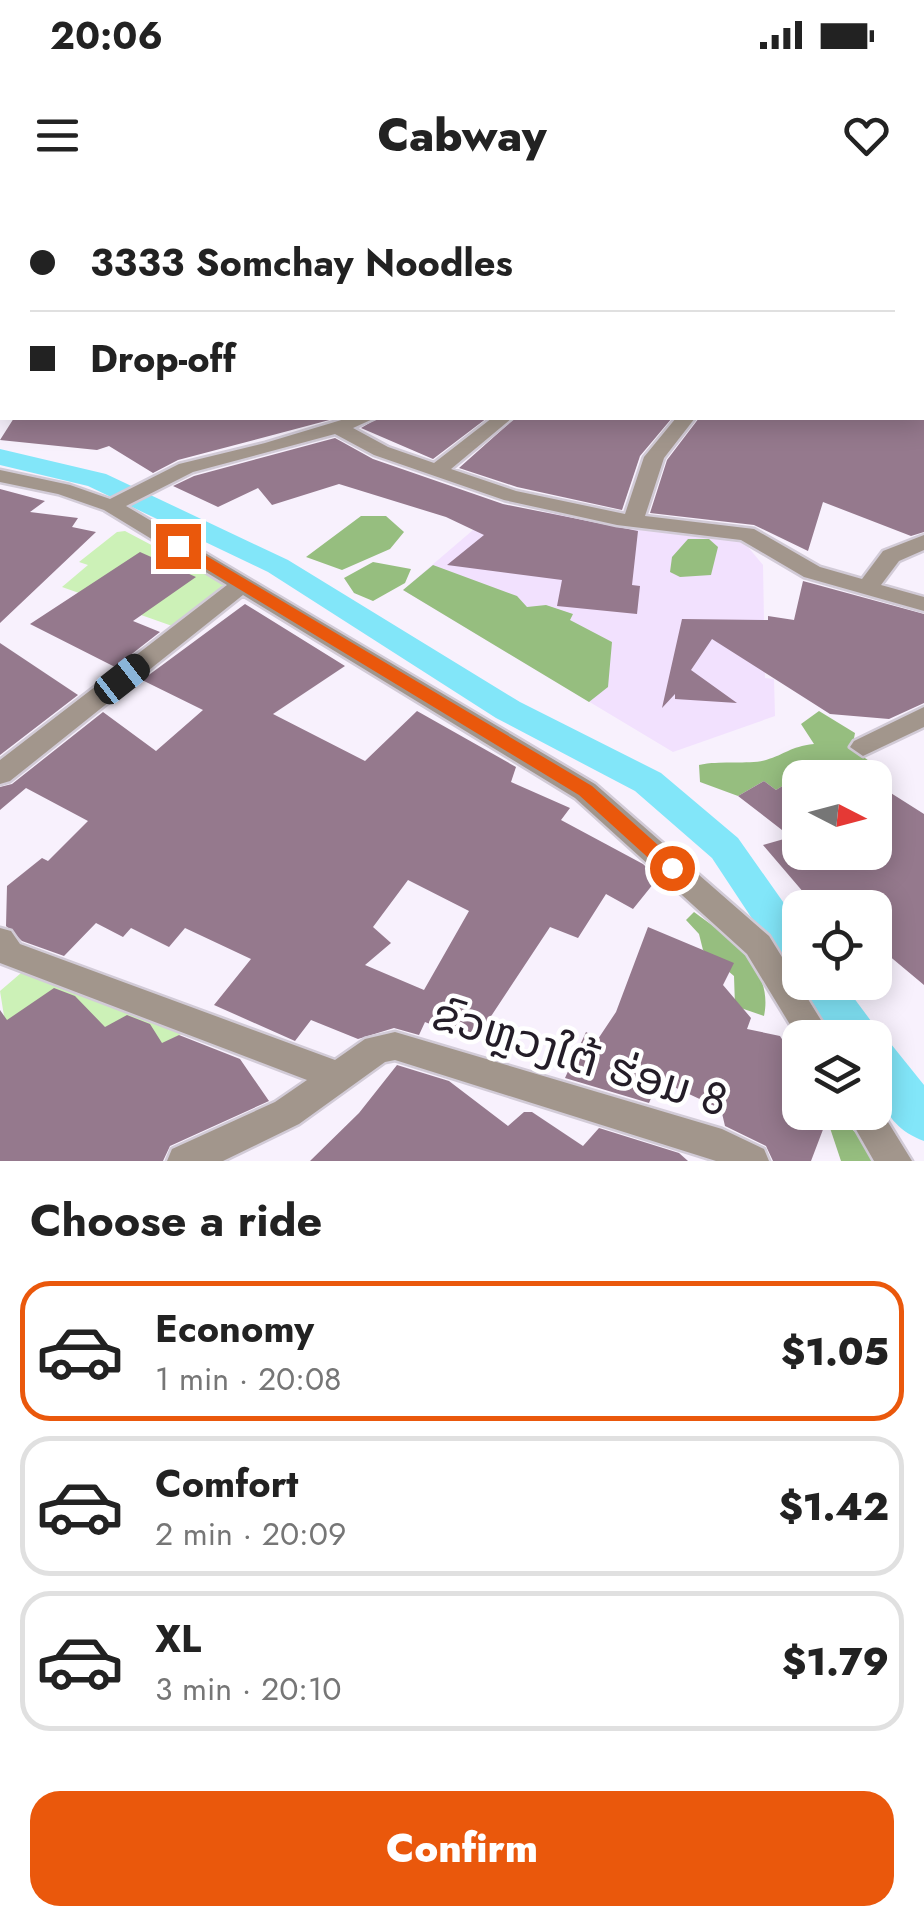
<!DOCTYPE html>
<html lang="en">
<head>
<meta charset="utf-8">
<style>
  body { margin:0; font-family:Jost,"Noto Sans Lao",sans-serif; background:#f2f2f2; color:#222; height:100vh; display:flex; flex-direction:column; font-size:38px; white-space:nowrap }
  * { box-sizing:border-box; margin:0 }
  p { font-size:32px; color:#767676 }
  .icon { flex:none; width:55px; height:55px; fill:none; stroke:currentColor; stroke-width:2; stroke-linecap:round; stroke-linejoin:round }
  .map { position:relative; height:961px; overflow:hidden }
  .details { display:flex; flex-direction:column; background:#fff; flex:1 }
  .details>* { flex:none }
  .hud { position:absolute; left:0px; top:0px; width:925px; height:220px; box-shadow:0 5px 25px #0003; display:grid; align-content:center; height:220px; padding:0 30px; background:#fff }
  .needle { width:65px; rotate:96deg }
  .controls { position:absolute; left:782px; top:560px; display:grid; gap:20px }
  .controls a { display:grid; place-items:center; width:110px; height:110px; border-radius:20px; background:#fff; box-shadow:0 5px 25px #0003; font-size:50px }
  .end { position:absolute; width:45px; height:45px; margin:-22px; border:12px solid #ea580c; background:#fff; box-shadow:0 0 0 5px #fff }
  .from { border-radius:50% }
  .car { position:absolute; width:30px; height:60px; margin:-30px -15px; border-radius:12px; box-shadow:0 0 8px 2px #0007; background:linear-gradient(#222 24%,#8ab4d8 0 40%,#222 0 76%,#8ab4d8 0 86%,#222 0) }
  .hud b { display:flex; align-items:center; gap:35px; height:95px; font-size:38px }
  .hud b+b { border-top:2px solid #e0e0e0 }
  .hud i { width:25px; height:25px; background:#222 }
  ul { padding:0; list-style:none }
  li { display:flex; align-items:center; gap:30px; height:140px; margin:0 20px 15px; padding:0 10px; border:5px solid #e0e0e0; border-radius:30px }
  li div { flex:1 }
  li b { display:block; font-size:38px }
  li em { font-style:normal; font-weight:800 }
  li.on { border-color:#ea580c }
  li>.icon { width:90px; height:90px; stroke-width:1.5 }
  h2 { padding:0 30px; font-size:45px; line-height:120px }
  .primary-button { display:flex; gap:20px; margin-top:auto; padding:20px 30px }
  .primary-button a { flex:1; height:115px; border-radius:30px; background:#ea580c; color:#fff; font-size:40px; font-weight:800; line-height:115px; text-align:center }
  .status { display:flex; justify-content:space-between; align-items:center; height:70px; padding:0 50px; background:#fff; direction:ltr }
  .status svg { height:28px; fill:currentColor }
  header { display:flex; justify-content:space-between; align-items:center; height:130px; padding:0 30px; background:#fff; font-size:45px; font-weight:800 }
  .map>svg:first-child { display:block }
  .built { fill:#f2e1fe }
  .green { fill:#ccf1b7 }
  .forest { fill:#96be7f }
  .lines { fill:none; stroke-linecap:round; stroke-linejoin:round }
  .canal { fill:#82e6f9; fill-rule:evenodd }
  .building { fill:#95798d; fill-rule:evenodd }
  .minor-casing { stroke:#d2cbd7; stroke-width:5 }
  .tertiary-casing { stroke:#d2cbd7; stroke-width:5 }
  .trunk-casing { stroke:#d2cbd7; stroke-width:4 }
  .minor { fill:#a2968c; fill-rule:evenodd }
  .tertiary { fill:#a2968c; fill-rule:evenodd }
  .trunk { fill:#523d2a; fill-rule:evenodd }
  .route { fill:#ea580c }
  .labels { text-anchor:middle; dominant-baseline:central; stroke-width:9; stroke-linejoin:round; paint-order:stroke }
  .near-street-label { font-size:45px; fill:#241d28; stroke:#fff }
</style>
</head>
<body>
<div class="status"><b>20:06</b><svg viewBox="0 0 49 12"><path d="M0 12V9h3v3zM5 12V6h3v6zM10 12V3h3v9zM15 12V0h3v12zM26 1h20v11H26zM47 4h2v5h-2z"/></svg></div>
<header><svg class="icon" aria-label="menu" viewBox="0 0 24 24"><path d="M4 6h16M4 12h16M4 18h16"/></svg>Cabway<svg class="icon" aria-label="heart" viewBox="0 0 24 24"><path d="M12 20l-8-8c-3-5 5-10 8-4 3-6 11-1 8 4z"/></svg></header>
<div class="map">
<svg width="924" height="961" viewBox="0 0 924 961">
  <rect width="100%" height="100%" fill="#f8f1fd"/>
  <!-- built -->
  <path class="built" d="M501,306l242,35 20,24 2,113 9,1 1,37 -102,36 -270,-162z"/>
  <!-- green -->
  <path class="green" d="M125,331l100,53 -1,5 -49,38 -113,-40 26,-22 -9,-3 38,-30z
    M21,773l22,1 146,56 -110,57 -79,-69 4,-2 -4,-25z"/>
  <!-- forest -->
  <path class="forest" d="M361,316h25l18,16 -14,17 -48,21 -36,-13z
    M688,339h21l9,8 -7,28 -31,2 -10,-5 2,-15z
    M373,362l38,7 -6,14 -32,18 -19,-8 -10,-15z
    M433,365l84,31 10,11 19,-2 27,9 -3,6 42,22 -4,45 -19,15 -186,-112z
    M819,511l36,22 -3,16 23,16 -8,9 -27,4 -20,-15 -44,27 -12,-9 -26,15 -38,-14 -1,-17c21,-5 50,0 67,-5 20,-6 23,-13 48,-16l-13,-20z
    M694,712c36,26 80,56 70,104l-29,-10 -1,-30 -31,-26 -4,-16 -13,-14z
    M827,919h14l27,25 10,17h-37z"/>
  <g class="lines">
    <!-- canal -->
    <path class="canal" d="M0,249l106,25 182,86 232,142 141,71 77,65 62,88v56h42l32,43 6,15 11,4 33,41v56c-48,-18 -49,-60 -49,-103h-41l-38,-56 4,-7 -14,-5 -74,-112 -77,-67 -139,-73 -228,-146 -180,-86 -88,-21z"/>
  </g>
  <!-- building -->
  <path class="building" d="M14,218h323l-159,42 -25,13 -44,-27 -12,4 -97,-10z
    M378,218h109l-54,41 -72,-31z
    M515,218h157l-32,38 -18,54 -105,-23 -58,-19z
    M699,218h225v114l-13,4 -88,-34 -15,49 -54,-26 -104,-12 17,-53z
    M335,238l38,21 130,45 135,27 -6,54 8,1 -3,28 -80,-8 5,-26 -115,-15 37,-30 -38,-18 -107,-33 -67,21 -14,-17 -40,19 -45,-21 21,-10z
    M0,289l45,12 -15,11 48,6 -6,9 24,5 -96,91z
    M140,352l56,25 -63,44 27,11 -45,35 -85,-43z
    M803,381l121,33v89l-35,16 -59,-5 -118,-75 -21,31 46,33 -62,-4v-5l-13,14 20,-89 86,1v-4l26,4z
    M245,404l100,62 -72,48 92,47 52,-50 99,56 -5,15 59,26 -9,12 82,44 15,14 -25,31 -27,-15 -28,44 -28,-11 -76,115 -49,-20 -6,13 -25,-7 -36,11 -47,-19 -16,21 -81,-36 37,-46 -66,-31 -16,19 -38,-19 -8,9 -27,-14 -32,33 -42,-15 -16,-15 1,-40 35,-28 6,3 40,-40 -62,-33 -26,22v-23l12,-3 91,-72 53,39 47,-41 -61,-30zM408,680l61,31 -45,79 -59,-25 26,-22 -18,-16z
    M0,443l78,52 -78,60z
    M800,575v77h75v-69l49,31v171l-49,-41v-36l-59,-1 -53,-62 28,-8 -53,-41 26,-15 12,9z
    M648,727l86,36 -11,22 28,33 -4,11 33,7 20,32v44l27,7 -16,42h-38l-7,-15 -41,-20 -4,-17 -62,-29 -10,23 -84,-25 21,-46 12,7 18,-27z
    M54,788l21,8 30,31 22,-12 23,9 12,19 17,-8 61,24 29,42 -99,45 -7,15h-163v-151l7,10z
    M397,865l52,16 59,45 16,-14h8l51,34 16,-18 80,25 9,8h-378l49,-48z"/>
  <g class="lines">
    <!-- minor casing -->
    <g class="minor-casing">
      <path id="minor" d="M922,92h2v10h-2z
        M348,218h27l-22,10 35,19 46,16 58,-45h20l-61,51 65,22 109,23 19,-57 32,-39h19l-31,40 -19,58 109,13 66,38 42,12 21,-28 41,-16v15l-25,11 -18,24 43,12v14l-120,-34 -63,-37 -124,-15 -113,-25 -130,-45 -39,-21 -142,38 -67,34 469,278 174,152 63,102h-32v3l-53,-87 -172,-156 -332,-203 -233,186 -10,3v-24l227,-175 -123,-75 -46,-16 -58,-12v-12l70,15 40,14 69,-35 86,-21z
        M924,507v20l-61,29 -13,-9 4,-6z
        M0,728l11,3 9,13 315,116 30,-21 30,-7 327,97 42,20 5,12h-53l-321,-101 -10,2 -86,62 -76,37h-56l5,-12 103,-47 32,-22 -307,-117z
        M875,901l37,60h-38l-28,-49h29z"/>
    </g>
    <!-- tertiary casing -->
    <g class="tertiary-casing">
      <path id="tertiary" d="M922,197h2v12l-2,-1z"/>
    </g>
    <!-- trunk casing -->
    <g class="trunk-casing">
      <path id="trunk" d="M2,161v13l-2,1v-13z"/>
    </g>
    <!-- minor -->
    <use href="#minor" class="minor"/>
    <!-- tertiary -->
    <use href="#tertiary" class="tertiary"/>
    <!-- trunk -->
    <use href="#trunk" class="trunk"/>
  </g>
  <!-- route -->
  <path class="route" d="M173,342h10l409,244 86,77v10h-13l-86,-78 -406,-246z"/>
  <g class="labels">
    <!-- near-street labels -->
    <g class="near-street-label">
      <text transform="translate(580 857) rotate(17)">ຂົວຫຼວງໃຕ້ ຮ່ອມ 8</text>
    </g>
  </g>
</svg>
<div class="controls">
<a><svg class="needle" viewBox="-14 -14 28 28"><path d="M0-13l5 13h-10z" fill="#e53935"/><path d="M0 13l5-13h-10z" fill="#767676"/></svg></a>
<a><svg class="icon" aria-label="locate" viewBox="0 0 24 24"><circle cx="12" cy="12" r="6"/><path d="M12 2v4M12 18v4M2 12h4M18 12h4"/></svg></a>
<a><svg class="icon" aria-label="layers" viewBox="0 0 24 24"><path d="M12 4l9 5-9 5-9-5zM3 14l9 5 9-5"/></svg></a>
</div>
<i class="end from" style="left:672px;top:668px"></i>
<i class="end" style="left:178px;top:346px"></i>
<i class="car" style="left:122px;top:479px;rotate:52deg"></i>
<div class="hud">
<b><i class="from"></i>3333 Somchay Noodles</b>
<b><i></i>Drop-off</b>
</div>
</div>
<section class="details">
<h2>Choose a ride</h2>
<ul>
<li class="on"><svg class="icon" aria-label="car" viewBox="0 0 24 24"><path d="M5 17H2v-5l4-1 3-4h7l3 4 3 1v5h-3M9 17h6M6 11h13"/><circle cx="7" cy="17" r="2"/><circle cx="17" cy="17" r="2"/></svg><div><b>Economy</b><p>1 min · 20:08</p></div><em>$1.05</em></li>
<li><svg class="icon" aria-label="car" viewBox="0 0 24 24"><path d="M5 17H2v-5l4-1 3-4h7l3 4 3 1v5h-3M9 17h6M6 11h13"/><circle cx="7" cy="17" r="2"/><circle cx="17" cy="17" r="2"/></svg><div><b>Comfort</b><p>2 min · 20:09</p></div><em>$1.42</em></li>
<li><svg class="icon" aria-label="car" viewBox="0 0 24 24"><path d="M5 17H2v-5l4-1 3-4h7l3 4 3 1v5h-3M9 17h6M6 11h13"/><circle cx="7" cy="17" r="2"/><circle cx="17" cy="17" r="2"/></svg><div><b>XL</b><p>3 min · 20:10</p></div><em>$1.79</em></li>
</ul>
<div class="primary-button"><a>Confirm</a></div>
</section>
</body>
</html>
